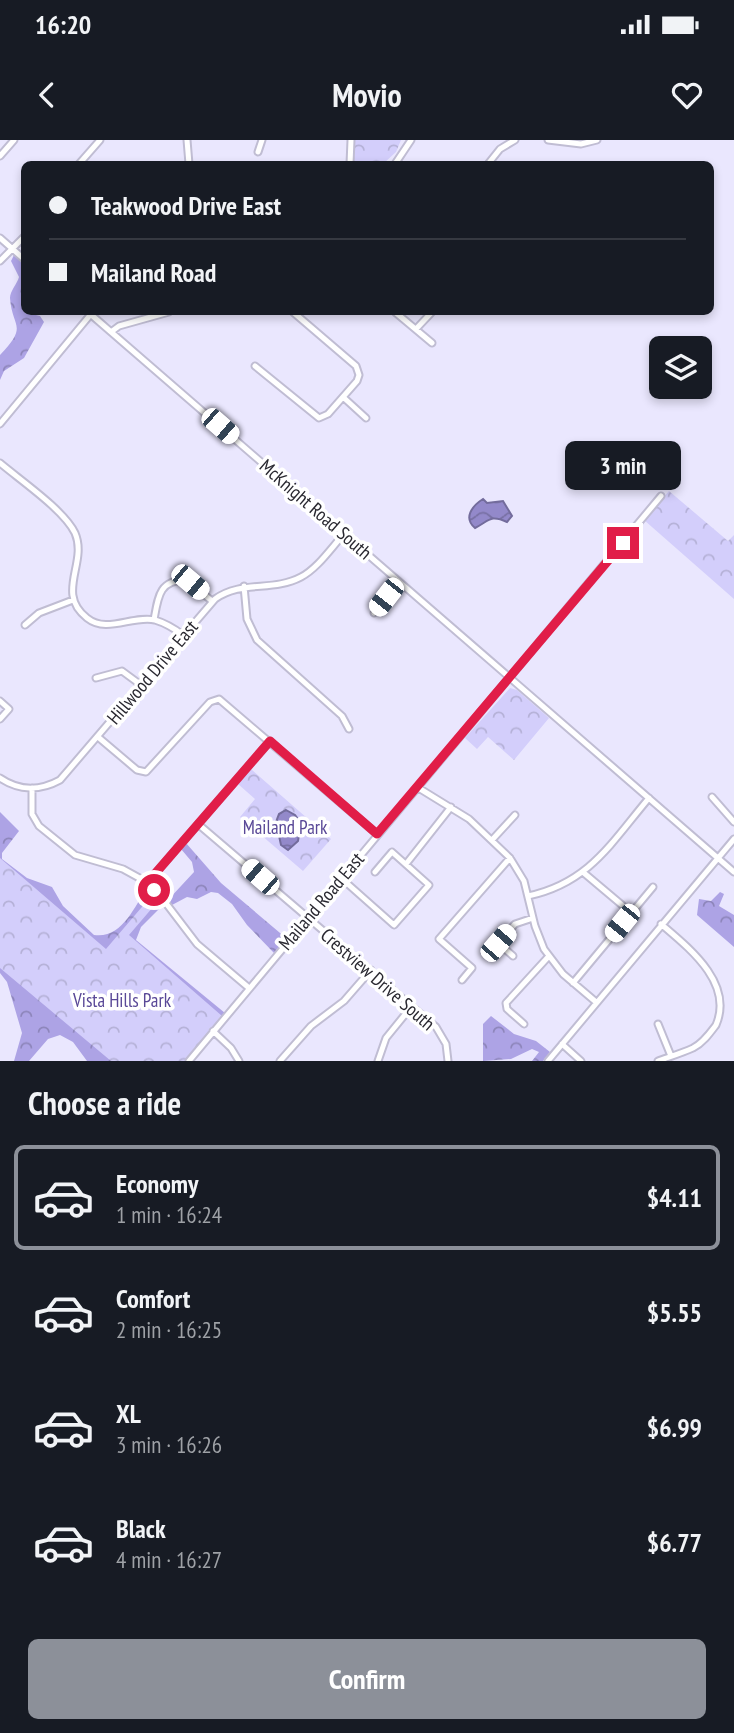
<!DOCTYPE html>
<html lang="en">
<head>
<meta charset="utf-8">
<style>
  body { margin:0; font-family:"PT Sans Narrow",sans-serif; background:#242831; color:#f1f3f6; height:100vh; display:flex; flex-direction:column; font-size:26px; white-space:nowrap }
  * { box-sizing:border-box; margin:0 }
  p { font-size:23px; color:#9ea1a6 }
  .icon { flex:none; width:38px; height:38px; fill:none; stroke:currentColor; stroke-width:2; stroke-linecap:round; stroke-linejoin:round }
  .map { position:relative; height:921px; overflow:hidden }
  .drawer { display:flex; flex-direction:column; background:#171b24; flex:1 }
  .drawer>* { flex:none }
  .banner { position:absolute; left:21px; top:21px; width:693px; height:154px; border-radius:10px; box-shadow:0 4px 10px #0003; display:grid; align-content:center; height:154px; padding:0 28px; background:#171b24 }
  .fabs { position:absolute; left:649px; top:196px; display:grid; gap:14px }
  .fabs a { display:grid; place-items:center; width:63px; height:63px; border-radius:10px; background:#171b24; box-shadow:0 4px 10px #0003; font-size:35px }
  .end { position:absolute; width:32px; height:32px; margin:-16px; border:9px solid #e11d48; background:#fff; box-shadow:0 0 0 4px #fff }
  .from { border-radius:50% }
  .bubble { position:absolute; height:49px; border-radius:10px; background:#171b24; box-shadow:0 4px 10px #0003; font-size:23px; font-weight:800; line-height:49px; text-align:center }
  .car { position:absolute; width:21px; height:42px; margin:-21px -10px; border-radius:9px; box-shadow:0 0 5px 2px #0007; background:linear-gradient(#fff 24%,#345 0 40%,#fff 0 76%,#345 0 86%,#fff 0) }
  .banner b { display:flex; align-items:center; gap:24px; height:66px; font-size:26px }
  .banner b+b { border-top:2px solid #363941 }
  .banner i { width:18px; height:18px; background:#f1f3f6 }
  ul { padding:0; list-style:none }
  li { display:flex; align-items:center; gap:21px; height:105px; margin:0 14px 10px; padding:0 14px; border:4px solid transparent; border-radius:10px }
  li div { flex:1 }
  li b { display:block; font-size:26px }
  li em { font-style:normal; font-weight:800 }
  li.current { border-color:#8c9099 }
  li>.icon { width:63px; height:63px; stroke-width:1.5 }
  h2 { padding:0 28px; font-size:32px; line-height:84px }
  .primary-button { display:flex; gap:14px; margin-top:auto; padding:14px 28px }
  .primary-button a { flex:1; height:80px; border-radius:10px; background:#8c9099; color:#fff; font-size:28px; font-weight:800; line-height:80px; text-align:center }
  .status { display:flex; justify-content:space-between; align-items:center; height:49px; padding:0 35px; background:#171b24; direction:ltr }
  .status svg { height:19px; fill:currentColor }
  header { display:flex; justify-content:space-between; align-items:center; height:91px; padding:0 28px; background:#171b24; font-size:32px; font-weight:800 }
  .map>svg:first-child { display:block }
  .forest { fill:url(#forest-crowns) }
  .park { fill:url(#park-crowns) }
  .water { fill:url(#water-waves); stroke:#736c9c; stroke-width:2 }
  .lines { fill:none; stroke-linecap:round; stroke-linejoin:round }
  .minor-casing { stroke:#c0bdd3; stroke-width:9 }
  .minor { stroke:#fff; stroke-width:5 }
  .route { stroke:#e11d48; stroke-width:9 }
  .labels { text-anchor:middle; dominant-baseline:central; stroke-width:7; stroke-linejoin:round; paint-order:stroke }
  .street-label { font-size:19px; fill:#292830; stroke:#fff }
  .park-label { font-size:19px; fill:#594897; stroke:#fff }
</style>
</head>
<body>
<div class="status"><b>16:20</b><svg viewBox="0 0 49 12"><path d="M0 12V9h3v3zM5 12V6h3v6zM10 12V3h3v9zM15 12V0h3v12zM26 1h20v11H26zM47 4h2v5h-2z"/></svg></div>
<header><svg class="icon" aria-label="back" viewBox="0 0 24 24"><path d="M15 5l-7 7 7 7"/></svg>Movio<svg class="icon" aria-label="heart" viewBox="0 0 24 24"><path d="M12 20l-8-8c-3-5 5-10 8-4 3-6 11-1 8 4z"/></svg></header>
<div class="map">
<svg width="734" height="921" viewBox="0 0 734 921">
  <defs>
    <pattern id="forest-crowns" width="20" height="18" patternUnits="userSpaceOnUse" patternTransform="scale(1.75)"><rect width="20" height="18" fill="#ada3e5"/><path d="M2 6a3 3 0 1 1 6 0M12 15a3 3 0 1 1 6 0" fill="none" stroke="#8d85ba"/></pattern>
    <pattern id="park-crowns" width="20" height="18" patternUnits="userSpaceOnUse" patternTransform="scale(1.75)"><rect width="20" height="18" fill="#d3cefb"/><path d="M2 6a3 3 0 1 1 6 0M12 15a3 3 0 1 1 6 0" fill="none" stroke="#b5b1d7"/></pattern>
    <pattern id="water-waves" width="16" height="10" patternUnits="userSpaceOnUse" patternTransform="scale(1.75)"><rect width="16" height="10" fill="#9389ca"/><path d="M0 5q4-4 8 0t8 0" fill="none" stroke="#7870a4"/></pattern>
  </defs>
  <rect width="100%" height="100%" fill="#eae7fe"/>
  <!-- forest -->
  <path class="forest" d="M14,115l10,8v24l-3,8 3,17 16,4 4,6 -20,36 -20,13 -4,9v-25c29,-30 12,-27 10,-57 0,-7 7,-14 9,-21l-8,-16z
    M0,672l19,19 -17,22v6l25,19 25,9 11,19 31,29c28,4 40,-28 53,-47l2,1 14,16 -22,22 -5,13 89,73 -10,11 -96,37h-32l-14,-19 -13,-7 -12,4 -19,22h-15l8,-28 -15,-51 -7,-9z
    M186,703l35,40 65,55 -12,15 -27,-28 -15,-21 -14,-11 -7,-1 -14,7 -10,-2 -15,8 -4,-5 26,-28 -2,-10 -11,-13z
    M720,752l4,2 -5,12 15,9v32l-37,-32 2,-16 12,2z
    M491,876l23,18 22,7 14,11 -7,9h-11l7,-9 -7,-3 -21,10 -28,2v-37z"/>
  <!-- park -->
  <path class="park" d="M355,0h46l-5,12 -13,12h-30z
    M669,351l59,50 6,-6v64l-90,-79z
    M510,548l7,2 32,28 -35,42 -26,-23 -11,12 -12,-11z
    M251,629l80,70 -28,32 -63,-54 15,-18 -17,-15z
    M0,718l106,91 47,-55 6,6 -30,35 93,81 -37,45h-74l-111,-93z"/>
  <!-- water -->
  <path class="water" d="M483,359l4,4 16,-2 9,15 -5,6c-17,-8 -18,-1 -32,6 -12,-10 -3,-22 8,-29z
    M286,670l9,5 6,8 -3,18 -10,9 -7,-5 -5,-23 3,-8z"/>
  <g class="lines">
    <!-- minor casing -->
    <g class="minor-casing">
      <path id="minor" d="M187,0l2,24
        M548,0l33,4 16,-4
        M258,12l4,-12
        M0,16l14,-16
        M79,24l21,-24
        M350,24l1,-24
        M395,24l16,-24
        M488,24l12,-15 15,-9
        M0,98l24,21
        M0,121l24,-24
        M88,172l646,560
        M395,172l37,31
        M416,189l16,-17
        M111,192l8,-6 50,-14
        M255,226l64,52 9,-4 29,-33 2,-6 -3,-9 -63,-54
        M343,257l23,21
        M0,284l91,-110
        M0,323c20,17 64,47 75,70 13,30 -20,60 12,85 20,16 45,-3 68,2 10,3 20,9 28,15
        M244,446l3,33 10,21 85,76 7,13
        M374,473l25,-31
        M154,480c4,-23 5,-40 32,-40l26,21
        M25,485l14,-12 34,-13
        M96,538l26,-7 19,14
        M0,561l9,8 -9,10
        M98,597l39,33 9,2 64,-70 9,-3 158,135
        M0,638c19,13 40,13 60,2l155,-181c26,-19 58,-7 86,-22 17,-9 30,-29 43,-43
        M417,647l52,32 41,39 14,23 11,45 9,23 19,25 33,28
        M32,648v26l7,12 36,29 48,14 20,11 22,22 32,42 52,44
        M712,657l22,25
        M198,684l238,203 10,17 2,17
        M492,700l23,-25
        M406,724l45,-57
        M584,733l38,32
        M341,738l53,47 35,-40 -37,-33 -17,20
        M147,743l123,-142
        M528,756c61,-13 83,-53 121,-98
        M513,816l-15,-13 17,-19 18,-6
        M462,840l10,-12 -33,-29 71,-81
        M573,843l80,-96
        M524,884l-17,-15 -1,-6 43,-47
        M658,884l13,32
        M213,891l18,17 8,13
        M562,904l19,17
        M189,921l472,-565
        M280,921l31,-35 33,-25 27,-31
        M378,921l8,-23 26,-32
        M548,921l186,-222
        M658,921c11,-4 24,-8 35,-13 10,-5 17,-15 23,-23 18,-42 -27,-77 -55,-101"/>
    </g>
    <!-- minor -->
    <use href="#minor" class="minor"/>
  </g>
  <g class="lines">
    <!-- route -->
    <path class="route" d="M154,750l-7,-7 123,-142 107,93 246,-291"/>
  </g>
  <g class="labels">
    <!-- street labels -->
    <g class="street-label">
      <text transform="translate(316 369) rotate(41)">McKnight Road South</text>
      <text transform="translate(152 532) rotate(-50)">Hillwood Drive East</text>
      <text transform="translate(321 761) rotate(-50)">Mailand Road East</text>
      <text transform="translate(378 839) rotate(41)">Crestview Drive South</text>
    </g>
    <!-- park labels -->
    <g class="park-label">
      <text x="285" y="687">Mailand Park</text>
      <text x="122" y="860">Vista Hills Park</text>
    </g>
  </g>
</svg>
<div class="fabs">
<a><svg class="icon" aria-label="layers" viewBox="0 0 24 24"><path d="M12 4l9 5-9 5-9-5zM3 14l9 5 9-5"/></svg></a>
</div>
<i class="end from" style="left:154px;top:750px"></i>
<i class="end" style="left:623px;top:403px"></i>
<div class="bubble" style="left:565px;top:301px;width:116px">3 min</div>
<i class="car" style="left:220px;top:286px;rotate:131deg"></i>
<i class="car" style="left:190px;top:442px;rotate:130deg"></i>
<i class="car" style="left:386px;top:457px;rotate:218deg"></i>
<i class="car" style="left:260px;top:737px;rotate:311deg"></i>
<i class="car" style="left:622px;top:783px;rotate:219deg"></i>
<i class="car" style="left:498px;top:803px;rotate:41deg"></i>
<div class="banner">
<b><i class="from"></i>Teakwood Drive East</b>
<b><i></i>Mailand Road</b>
</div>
</div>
<section class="drawer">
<h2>Choose a ride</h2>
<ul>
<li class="current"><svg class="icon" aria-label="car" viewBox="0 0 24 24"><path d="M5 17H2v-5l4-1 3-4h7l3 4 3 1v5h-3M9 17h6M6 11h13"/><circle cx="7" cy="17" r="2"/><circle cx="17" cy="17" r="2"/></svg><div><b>Economy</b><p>1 min · 16:24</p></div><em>$4.11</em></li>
<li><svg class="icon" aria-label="car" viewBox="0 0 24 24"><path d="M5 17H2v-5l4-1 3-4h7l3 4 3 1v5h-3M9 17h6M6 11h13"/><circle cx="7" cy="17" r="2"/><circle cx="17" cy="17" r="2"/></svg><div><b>Comfort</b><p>2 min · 16:25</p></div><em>$5.55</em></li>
<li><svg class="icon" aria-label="car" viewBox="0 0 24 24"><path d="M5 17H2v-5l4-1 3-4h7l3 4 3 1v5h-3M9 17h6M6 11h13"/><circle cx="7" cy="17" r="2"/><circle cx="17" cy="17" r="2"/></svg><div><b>XL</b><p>3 min · 16:26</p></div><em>$6.99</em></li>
<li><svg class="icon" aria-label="car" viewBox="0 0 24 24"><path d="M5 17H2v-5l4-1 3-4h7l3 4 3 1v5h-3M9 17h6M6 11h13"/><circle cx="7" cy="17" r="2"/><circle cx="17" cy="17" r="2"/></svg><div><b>Black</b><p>4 min · 16:27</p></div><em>$6.77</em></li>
</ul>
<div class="primary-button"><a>Confirm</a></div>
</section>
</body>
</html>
